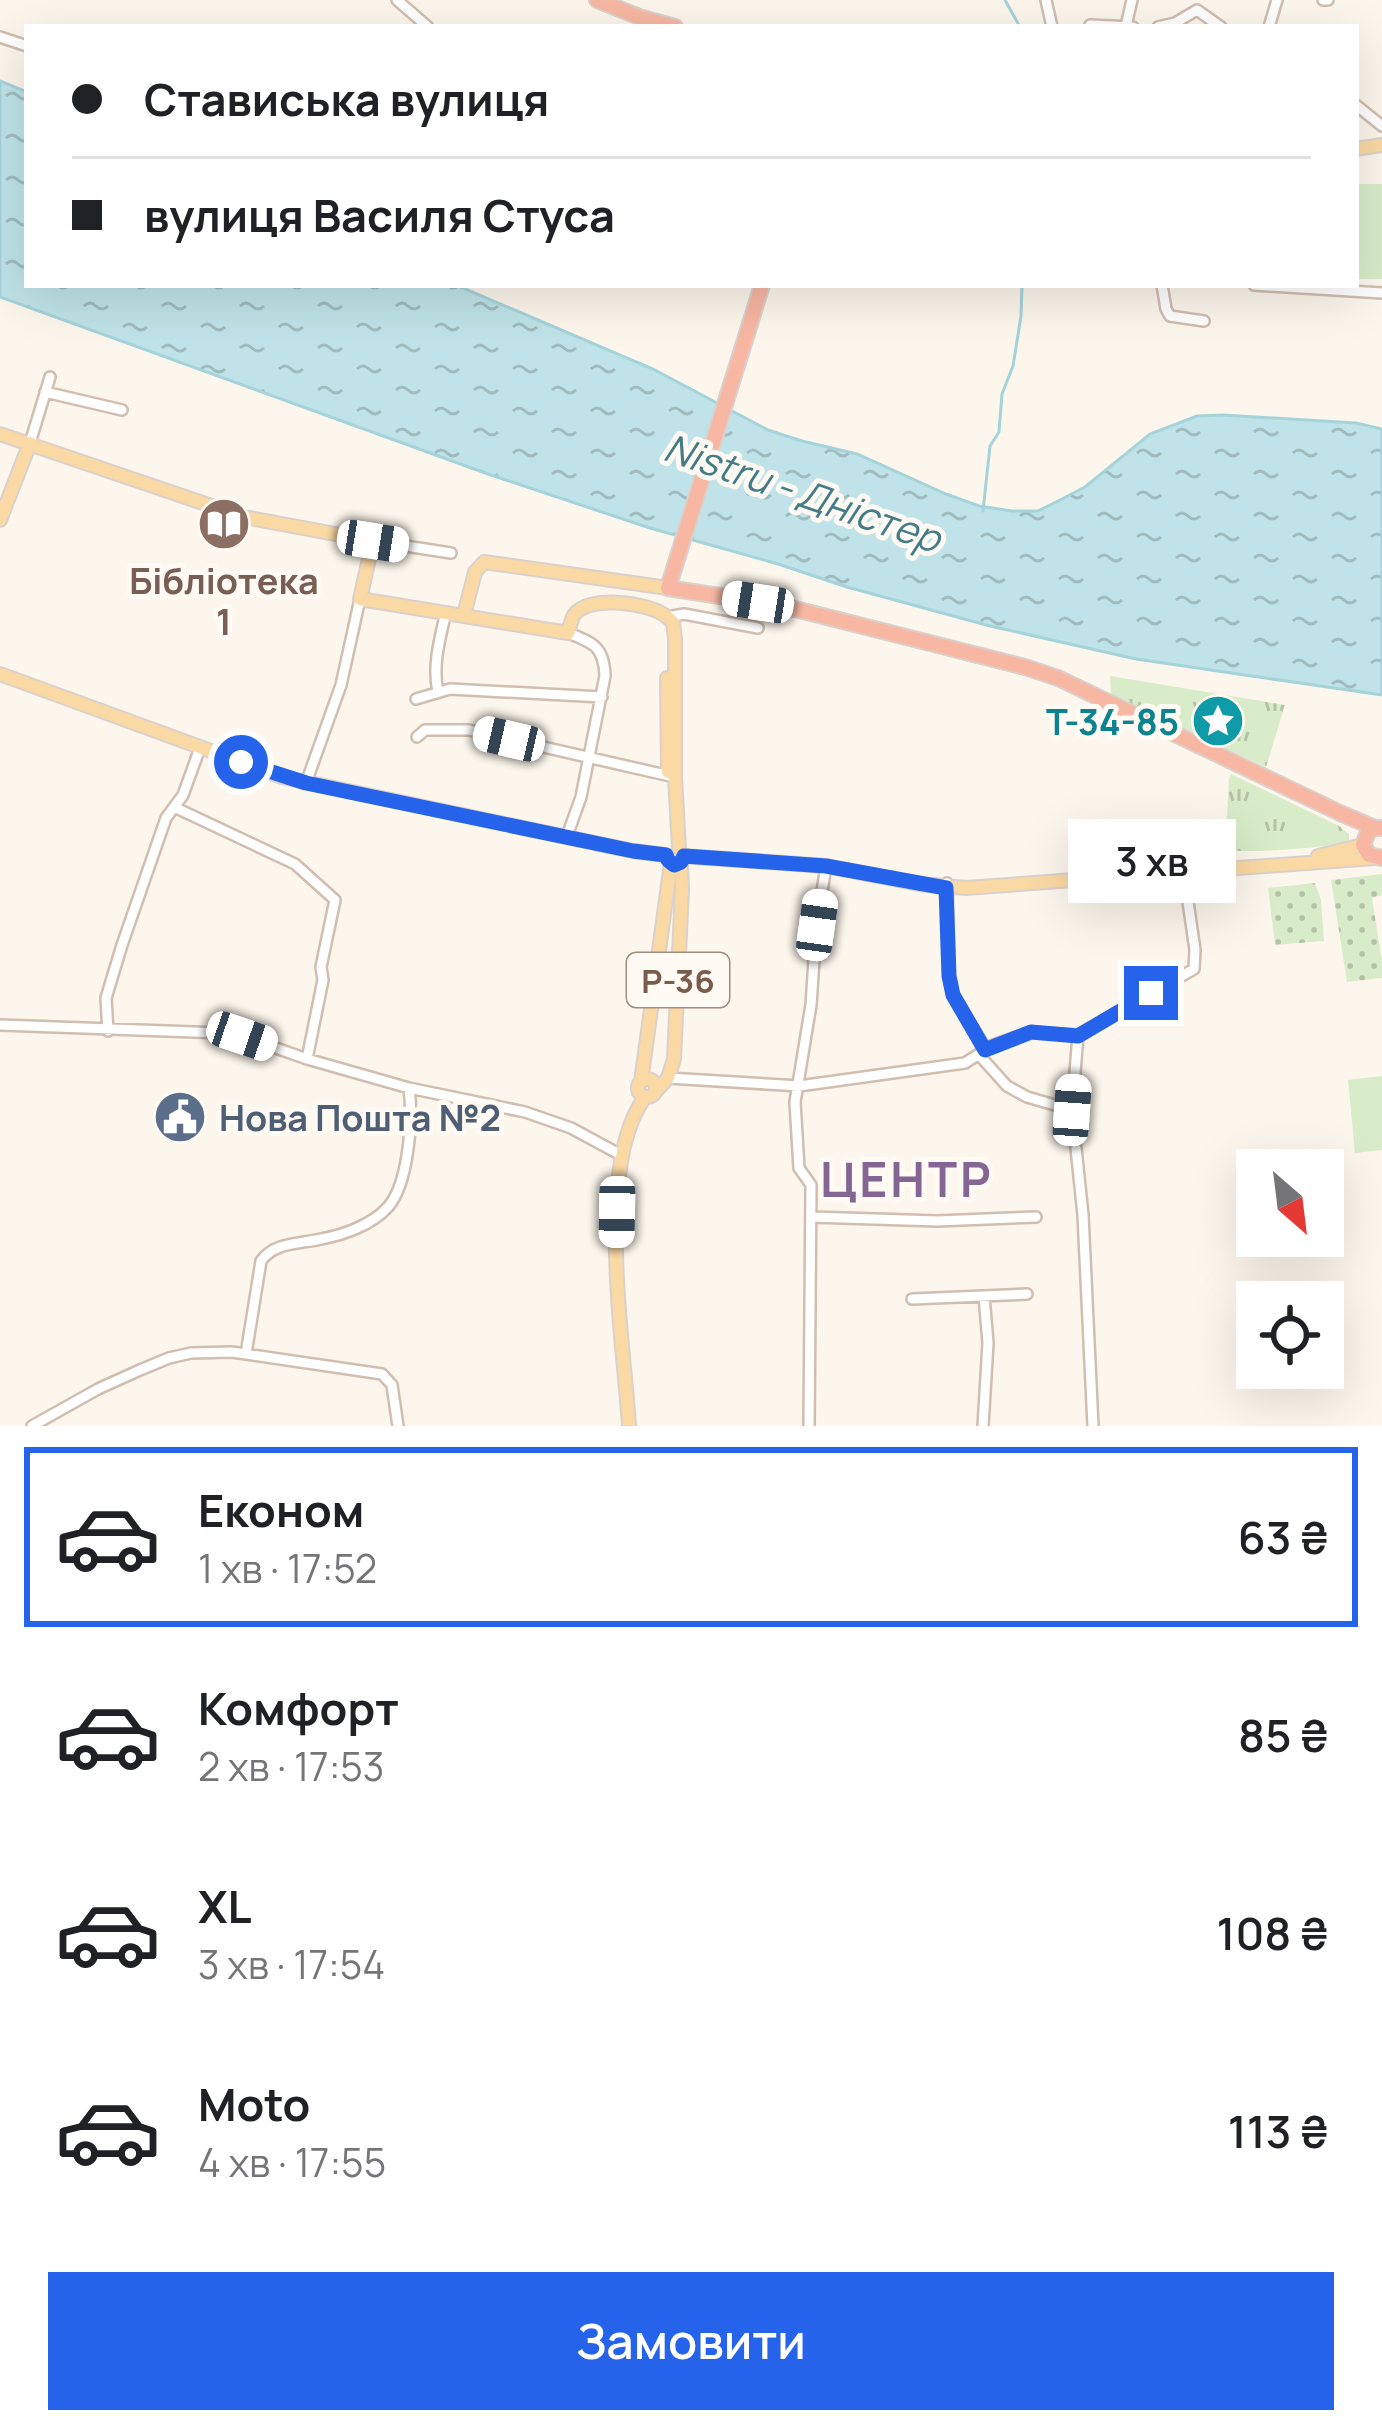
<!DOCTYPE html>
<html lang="uk">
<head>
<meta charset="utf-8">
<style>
  body { margin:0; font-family:Manrope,sans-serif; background:#f2f2f2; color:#202124; height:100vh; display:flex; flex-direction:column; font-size:45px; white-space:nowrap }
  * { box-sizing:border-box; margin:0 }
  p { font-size:39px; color:#757577 }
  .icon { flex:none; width:66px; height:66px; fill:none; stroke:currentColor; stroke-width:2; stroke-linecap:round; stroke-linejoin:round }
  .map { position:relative; height:1426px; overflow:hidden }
  .details { display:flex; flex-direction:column; background:#fff; flex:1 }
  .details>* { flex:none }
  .hud { position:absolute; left:24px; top:24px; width:1335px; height:264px; border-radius:0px; box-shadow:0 12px 48px #0002; display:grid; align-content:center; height:264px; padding:0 48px; background:#fff }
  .needle { width:78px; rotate:152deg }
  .tools { position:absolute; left:1236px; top:1149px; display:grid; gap:24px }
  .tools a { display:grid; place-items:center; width:108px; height:108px; border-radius:0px; background:#fff; box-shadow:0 12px 48px #0002; font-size:60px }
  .end { position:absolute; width:54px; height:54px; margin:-27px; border:15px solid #2563eb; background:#fff; box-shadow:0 0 0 6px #fff }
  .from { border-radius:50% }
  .bubble { position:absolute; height:84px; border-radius:0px; background:#fff; box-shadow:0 12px 48px #0002; font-size:39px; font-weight:600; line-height:84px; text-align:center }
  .car { position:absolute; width:36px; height:72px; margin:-36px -18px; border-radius:15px; box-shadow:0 0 9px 3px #0007; background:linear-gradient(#fff 24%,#345 0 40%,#fff 0 76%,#345 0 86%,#fff 0) }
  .hud b { display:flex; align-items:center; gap:42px; height:114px; font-size:45px }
  .hud b+b { border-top:3px solid #e0e0e0 }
  .hud i { width:30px; height:30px; background:#202124 }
  ul { padding:21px 0 0; list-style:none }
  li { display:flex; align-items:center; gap:36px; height:180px; margin:0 24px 18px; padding:0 24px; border:6px solid transparent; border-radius:0px }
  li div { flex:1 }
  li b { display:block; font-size:45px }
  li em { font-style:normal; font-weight:600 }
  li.selected { border-color:#2563eb }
  li>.icon { width:108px; height:108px; stroke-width:1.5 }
  .primary-button { display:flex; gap:24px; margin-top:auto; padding:24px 48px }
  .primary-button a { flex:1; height:138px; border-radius:0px; background:#2563eb; color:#fff; font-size:48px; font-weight:600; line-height:138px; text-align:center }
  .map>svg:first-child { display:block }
  .grass { fill:url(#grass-dots) }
  .park { fill:url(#park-tufts) }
  .pitch { fill:#d8ecc9 }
  .water { fill:url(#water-ripples); stroke:#a5d3da; stroke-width:3 }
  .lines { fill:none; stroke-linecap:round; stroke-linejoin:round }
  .stream { stroke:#a5d3da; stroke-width:3 }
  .minor-casing { stroke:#d1beb0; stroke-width:14 }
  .major-casing { stroke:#dad1cd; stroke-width:16 }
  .highway-casing { stroke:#dad1cd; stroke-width:18 }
  .minor { stroke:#fff; stroke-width:9 }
  .major { stroke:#fbd9a5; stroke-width:12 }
  .highway { stroke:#f7b7a3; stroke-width:14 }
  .route { stroke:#2563eb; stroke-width:15 }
  .labels { text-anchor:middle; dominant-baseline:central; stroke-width:10; stroke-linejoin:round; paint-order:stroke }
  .shield { fill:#fffaf3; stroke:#a28b7f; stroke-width:3 }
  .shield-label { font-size:33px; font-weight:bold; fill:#7a5c4d }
  .education-label { font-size:36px; font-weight:bold; fill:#785e54; stroke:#fffaf3 }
  .culture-label { font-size:36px; font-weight:bold; fill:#0d838f; stroke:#fffaf3; text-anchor:end }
  .service-label { font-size:36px; font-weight:bold; fill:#4e5e75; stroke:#fffaf3; text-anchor:start }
  .water-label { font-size:39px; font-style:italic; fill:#437c86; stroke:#fffaf3 }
  .district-label { font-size:48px; font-weight:bold; letter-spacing:3px; fill:#846695; stroke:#fffaf3 }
</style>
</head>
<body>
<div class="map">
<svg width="1382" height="1426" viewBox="0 0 1382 1426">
  <defs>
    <pattern id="grass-dots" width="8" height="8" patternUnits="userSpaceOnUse" patternTransform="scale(3)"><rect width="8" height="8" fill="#d8ecc9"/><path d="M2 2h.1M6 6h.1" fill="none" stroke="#b4c2a5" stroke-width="1.8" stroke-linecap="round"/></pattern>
    <pattern id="park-tufts" width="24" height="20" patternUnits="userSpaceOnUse" patternTransform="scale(3)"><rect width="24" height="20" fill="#d8ecc9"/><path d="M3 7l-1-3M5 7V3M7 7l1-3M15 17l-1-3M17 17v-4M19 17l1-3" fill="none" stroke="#b4c2a5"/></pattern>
    <pattern id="water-ripples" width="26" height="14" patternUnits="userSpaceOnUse" patternTransform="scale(3)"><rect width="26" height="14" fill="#bfe3e8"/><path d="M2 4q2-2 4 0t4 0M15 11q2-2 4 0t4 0" fill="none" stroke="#a0bbbe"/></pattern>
  </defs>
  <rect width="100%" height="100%" fill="#fdf6ec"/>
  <!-- grass -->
  <path class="grass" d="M1382,874v21l-10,3 10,63v17l-35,4 -16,-102z
    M1315,883l6,17 3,41 -49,4 -7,-57z"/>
  <!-- park -->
  <path class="park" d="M1110,676l175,29 -19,62 -155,-72z
    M1231,774l108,52 10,8v6c-16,9 -104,13 -124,10l4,-71z"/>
  <!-- pitch -->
  <path class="pitch" d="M1356,184h26v95h-26z
    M1382,1076v74l-27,3 -7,-73z"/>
  <!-- water -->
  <path class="water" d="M0,81l27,11v193h429l197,84 115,61 34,11 55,13 89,40 33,12 33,5h26l22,-11 25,-13 65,-53 47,-18 26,-1 133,8 26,6v266l-246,-36 -146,-33 -143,-39 -69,-23 -128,-36 -162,-54 -488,-177z"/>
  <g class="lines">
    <!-- stream -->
    <path class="stream" d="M1005,0l15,27
      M983,511l7,-65 9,-14 3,-38 11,-28 8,-50 1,-31"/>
    <!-- minor casing -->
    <g class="minor-casing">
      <path id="minor" d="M397,0l31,27
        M1046,0l6,27
        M1323,0h5
        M1090,25l43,2
        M1126,26l6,-26
        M1158,27l17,-4 22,-13 24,17
        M1269,27l8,-27
        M0,37l27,9
        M1356,105l26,21
        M1162,285l4,24 4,7 34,5
        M1254,285l128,8
        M45,392l77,18
        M30,443l20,-66
        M373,541l78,12
        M667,617l17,-3 74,14
        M438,692c-6,-26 2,-54 8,-80
        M416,699l34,-10 152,8
        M417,737l8,-7h44l201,46
        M306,783l35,-98 19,-86
        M174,807l121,57 40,36 -14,67 2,13 -16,79
        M567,836l14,-39 24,-121c-1,-29 -11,-33 -37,-43
        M947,883l2,93 4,19 32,55
        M0,1025l222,8 20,3 65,23 102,29 116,24 46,16 50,27
        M108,1031l-2,-33 16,-53 44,-127 17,-23 17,-47
        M1078,1035l-6,75 11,105 10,211
        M980,1056l27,30 20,11 45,13
        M668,1078l131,8 166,-23 28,-18 38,-13 47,3 116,-66 1,-19 -12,-83
        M811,1217l126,4 99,-4
        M912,1299l115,-5
        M246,1354l15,-93c13,-19 39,-17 60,-22 22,-4 51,-14 67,-32 21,-24 25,-89 21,-119
        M32,1426l66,-37 42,-19 29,-12 22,-5 41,-1 150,22 10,11 6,41
        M809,1426l2,-241 -12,-17 -4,-66 16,-97 5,-75 10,-64
        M983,1426l5,-83 -4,-47"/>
    </g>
    <!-- major casing -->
    <g class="major-casing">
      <path id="major" d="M1356,149l26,-4
        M0,434l244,83 129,24 -13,58 208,34c1,-2 4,-16 6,-18 14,-21 78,-12 93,2
        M0,520l30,-77
        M464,615l11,-43 9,-10 184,26
        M667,617l6,5 2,17v138l4,71
        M0,674l282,103 351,74 33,4
        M667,678l1,94
        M684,856l142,10 93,18 47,4 409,-30
        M1318,856l45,-11
        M638 1088a9 9 0 1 1 18 0a9 9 0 1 1-18 0Z
        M641,1082l30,-219
        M656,1091l12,-13 6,-19 8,-169 -1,-28
        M629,1426c-5,-84 -35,-260 16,-329"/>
    </g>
    <!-- highway casing -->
    <g class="highway-casing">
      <path id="highway" d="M597,0l45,18 33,9
        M758,602l-90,-14 94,-303
        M787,607l238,60 33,11 282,135 35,15
        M1382,828h-7l-7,4 -5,13 6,10 13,3"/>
    </g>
    <!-- minor -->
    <use href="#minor" class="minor"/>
    <!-- major -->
    <use href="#major" class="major"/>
    <!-- highway -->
    <use href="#highway" class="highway"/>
  </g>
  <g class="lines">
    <!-- route -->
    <path class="route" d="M241,762l65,21 327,68 33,4 2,5 6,5 7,-3 3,-6 142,10 120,22 3,88 4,19 32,55 46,-18 47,4 73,-43"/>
  </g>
  <!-- icons -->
  <defs>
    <g id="library-disc" transform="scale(2.7)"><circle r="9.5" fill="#8d6e63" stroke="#fffaf3"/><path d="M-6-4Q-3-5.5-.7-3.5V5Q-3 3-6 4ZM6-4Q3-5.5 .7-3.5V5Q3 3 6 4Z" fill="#fff"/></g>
    <g id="sight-disc" transform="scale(2.7)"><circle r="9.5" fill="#0f9aa8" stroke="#fffaf3"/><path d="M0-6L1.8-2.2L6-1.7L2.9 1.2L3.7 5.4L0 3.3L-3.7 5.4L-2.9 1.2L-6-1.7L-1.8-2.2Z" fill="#fff"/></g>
    <g id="civic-disc" transform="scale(2.7)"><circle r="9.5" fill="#5c6f8a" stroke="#fffaf3"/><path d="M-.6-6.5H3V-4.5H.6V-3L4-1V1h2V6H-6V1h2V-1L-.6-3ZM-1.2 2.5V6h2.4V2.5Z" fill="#fff"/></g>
  </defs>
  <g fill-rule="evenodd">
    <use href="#library-disc" x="224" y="524"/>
    <use href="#sight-disc" x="1218" y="721"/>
    <use href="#civic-disc" x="180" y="1117"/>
  </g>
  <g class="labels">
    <!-- shield labels -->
    <rect class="shield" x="627" y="953" width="102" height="54" rx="9"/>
    <g class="shield-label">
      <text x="678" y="980">Р-36</text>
    </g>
    <!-- education labels -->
    <g class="education-label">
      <text x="224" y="580">Бібліотека<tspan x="224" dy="41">1</tspan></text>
    </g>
    <!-- culture labels -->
    <g class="culture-label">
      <text x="1179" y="721">Т-34-85</text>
    </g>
    <!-- service labels -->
    <g class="service-label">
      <text x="219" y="1117">Нова Пошта №2</text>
    </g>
    <!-- water labels -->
    <g class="water-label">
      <text transform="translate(803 492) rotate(19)">Nistru - Дністер</text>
    </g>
    <!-- district labels -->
    <g class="district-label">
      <text x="907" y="1178">ЦЕНТР</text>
    </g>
  </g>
</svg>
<div class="tools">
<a><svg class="needle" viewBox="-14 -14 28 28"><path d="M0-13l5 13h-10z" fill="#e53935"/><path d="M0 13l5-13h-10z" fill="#757577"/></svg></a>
<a><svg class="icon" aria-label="locate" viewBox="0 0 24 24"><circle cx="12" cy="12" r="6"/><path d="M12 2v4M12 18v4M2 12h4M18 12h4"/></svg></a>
</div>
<i class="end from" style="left:241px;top:762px"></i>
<i class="end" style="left:1151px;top:993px"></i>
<div class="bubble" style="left:1068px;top:819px;width:168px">3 хв</div>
<i class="car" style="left:373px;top:541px;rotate:99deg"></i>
<i class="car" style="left:758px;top:602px;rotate:279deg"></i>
<i class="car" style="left:509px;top:739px;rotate:283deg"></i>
<i class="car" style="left:817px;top:925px;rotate:8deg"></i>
<i class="car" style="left:242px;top:1036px;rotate:109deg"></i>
<i class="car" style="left:1072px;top:1110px;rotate:4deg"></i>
<i class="car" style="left:617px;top:1212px;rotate:181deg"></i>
<div class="hud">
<b><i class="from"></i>Стависька вулиця</b>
<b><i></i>вулиця Василя Стуса</b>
</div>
</div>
<section class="details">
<ul>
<li class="selected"><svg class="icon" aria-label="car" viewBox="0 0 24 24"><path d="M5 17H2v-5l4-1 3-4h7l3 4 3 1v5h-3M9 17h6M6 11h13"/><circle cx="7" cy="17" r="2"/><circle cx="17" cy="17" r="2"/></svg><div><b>Економ</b><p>1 хв · 17:52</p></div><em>63 ₴</em></li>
<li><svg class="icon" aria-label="car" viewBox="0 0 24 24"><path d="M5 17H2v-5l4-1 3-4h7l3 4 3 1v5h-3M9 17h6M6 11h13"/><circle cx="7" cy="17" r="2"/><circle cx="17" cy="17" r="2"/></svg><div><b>Комфорт</b><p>2 хв · 17:53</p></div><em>85 ₴</em></li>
<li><svg class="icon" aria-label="car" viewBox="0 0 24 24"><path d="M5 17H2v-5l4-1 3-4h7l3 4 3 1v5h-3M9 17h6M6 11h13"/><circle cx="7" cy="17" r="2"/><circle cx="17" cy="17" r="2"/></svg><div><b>XL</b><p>3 хв · 17:54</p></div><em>108 ₴</em></li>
<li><svg class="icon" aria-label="car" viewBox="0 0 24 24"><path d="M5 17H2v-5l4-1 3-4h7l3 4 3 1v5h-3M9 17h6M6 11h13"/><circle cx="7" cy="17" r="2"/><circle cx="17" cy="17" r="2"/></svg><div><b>Moto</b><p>4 хв · 17:55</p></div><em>113 ₴</em></li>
</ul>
<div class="primary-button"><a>Замовити</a></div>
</section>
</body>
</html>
